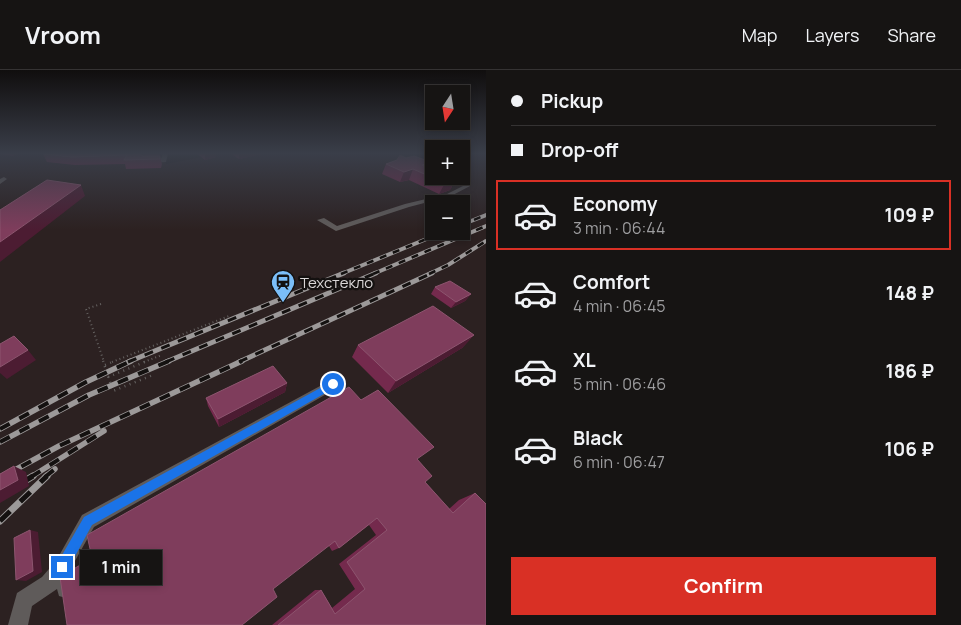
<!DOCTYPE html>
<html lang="en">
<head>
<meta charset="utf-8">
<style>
  body { margin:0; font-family:Manrope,sans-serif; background:#1f1d1c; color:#f1f3f6; height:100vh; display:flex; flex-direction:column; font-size:19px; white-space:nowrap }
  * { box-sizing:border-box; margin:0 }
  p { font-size:16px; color:#9e9ea0 }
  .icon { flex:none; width:28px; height:28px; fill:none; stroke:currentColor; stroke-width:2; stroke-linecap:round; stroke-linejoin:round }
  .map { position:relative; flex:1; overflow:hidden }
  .side { display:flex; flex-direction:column; background:#161413; width:475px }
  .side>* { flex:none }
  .guide { display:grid; align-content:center; height:110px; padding:0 25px; background:#161413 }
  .needle { width:32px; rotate:192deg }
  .buttons { position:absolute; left:425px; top:15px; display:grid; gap:10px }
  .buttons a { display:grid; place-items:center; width:45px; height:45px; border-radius:0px; background:#161413; box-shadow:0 2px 8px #0003,0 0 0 1px #353333; font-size:25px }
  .end { position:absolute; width:22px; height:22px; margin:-11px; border:6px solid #1a73e8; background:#fff; box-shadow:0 0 0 2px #fff }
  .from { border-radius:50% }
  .bubble { position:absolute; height:35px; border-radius:0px; background:#161413; box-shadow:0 2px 8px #0003,0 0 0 1px #353333; font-size:16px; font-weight:700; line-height:35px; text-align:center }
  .guide b { display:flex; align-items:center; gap:18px; height:48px; font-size:19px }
  .guide b+b { border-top:1px solid #353333 }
  .guide i { width:12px; height:12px; background:#f1f3f6 }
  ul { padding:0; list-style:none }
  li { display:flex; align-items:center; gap:15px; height:70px; margin:0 10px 8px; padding:0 15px; border:2px solid transparent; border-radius:0px }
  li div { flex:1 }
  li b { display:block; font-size:19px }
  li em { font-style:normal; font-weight:700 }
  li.on { border-color:#d93025 }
  li>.icon { width:45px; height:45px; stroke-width:1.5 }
  .action { display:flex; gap:10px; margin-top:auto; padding:10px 25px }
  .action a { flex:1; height:58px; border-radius:0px; background:#d93025; color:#fff; font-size:20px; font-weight:700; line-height:58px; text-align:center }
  header { display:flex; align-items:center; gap:30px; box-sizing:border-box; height:70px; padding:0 25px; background:#161413; border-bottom:1px solid #353333 }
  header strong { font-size:24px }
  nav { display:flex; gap:28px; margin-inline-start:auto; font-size:18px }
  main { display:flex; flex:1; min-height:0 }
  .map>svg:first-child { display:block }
  .built { fill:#2c2121; fill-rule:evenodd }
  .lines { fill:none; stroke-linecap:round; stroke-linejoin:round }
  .path-far1 { stroke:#656261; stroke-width:2; stroke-dasharray:1 3; stroke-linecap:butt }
  .path { stroke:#656261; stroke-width:2.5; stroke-dasharray:1 4.5; stroke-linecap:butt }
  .minor { fill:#5f5b5a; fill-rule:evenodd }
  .rail-far3-casing { stroke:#9c9999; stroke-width:4 }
  .rail-far2-casing { stroke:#9c9999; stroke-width:5 }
  .rail-far1-casing { stroke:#9c9999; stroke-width:5.5 }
  .rail-casing { stroke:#9c9999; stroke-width:7 }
  .rail-far3 { stroke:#141110; stroke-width:2.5; stroke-dasharray:7; stroke-linecap:butt }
  .rail-far2 { stroke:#141110; stroke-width:3; stroke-dasharray:9; stroke-linecap:butt }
  .rail-far1 { stroke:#141110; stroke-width:4; stroke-dasharray:11; stroke-linecap:butt }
  .rail { stroke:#141110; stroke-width:5; stroke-dasharray:14; stroke-linecap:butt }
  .wall { fill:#742a4d }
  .shaded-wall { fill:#4c1c32 }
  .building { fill:#7f3d5c; stroke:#8d556f }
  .route { fill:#1a73e8 }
  .labels { text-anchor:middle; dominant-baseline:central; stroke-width:4.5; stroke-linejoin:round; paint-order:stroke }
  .poi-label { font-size:15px; fill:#dad7d7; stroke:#141110; text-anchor:start }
</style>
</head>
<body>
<header>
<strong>Vroom</strong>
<nav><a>Map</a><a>Layers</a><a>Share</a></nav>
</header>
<main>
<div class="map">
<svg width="486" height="555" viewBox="0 0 486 555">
  <rect width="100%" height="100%" fill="#1d1a19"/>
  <!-- built -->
  <path class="built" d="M0,83h162l4,11 46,-9v-2h222v23h27v-23h25v472h-486zM434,134h27v27h-27z"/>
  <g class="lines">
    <!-- path-far1 -->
    <path class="path-far1" d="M101,234l-15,5 18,53
      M112,292l117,-46
      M144,292l18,-7"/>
    <!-- path -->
    <path class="path" d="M103,291l10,30 40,-16
      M105,295l10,-4
      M108,307l39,-16"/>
    <!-- minor -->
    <path class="minor" d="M163,83h5l-2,9 -19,1 -3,-2 17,-2z
      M447,106c10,0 16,2 23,10l-19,10 -42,11 -73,24 -19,-11 7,-2 13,8 68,-22 42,-10 16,-8z
      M4,107l3,2 -7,5v-5z
      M333,309l4,1 2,4 -2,4 -243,139 -23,41 4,21 -2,7 -7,2 -7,-2 -2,-7 -25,17 -4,19h-20l9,-32 25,-16 14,-16 26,-46z"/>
    <!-- rail-far3 casing -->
    <g class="rail-far3-casing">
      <path id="rail-far3" d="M461,155l25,-10
        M341,204l105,-43
        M373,204l113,-48
        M429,204l19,-9 38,-24"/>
    </g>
    <!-- rail-far2 casing -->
    <g class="rail-far2-casing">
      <path id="rail-far2" d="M128,292l216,-89
        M166,292l210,-89
        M239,292l193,-89"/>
    </g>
    <!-- rail-far1 casing -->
    <g class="rail-far1-casing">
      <path id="rail-far1" d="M0,359l86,-47 45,-21
        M0,372l89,-47 80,-34
        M2,407l57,-31 183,-85
        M31,407l73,-46
        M45,407l10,-8"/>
    </g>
    <!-- rail casing -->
    <g class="rail-casing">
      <path id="rail" d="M0,408l4,-2
        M0,426l33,-20
        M0,451l47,-45"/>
    </g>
    <!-- rail-far3 -->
    <use href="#rail-far3" class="rail-far3"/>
    <!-- rail-far2 -->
    <use href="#rail-far2" class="rail-far2"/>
    <!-- rail-far1 -->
    <use href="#rail-far1" class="rail-far1"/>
    <!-- rail -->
    <use href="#rail" class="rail"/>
  </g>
  <!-- wall -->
  <path class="wall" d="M0,83h19l-6,3 -13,-2z
    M44,83h115l3,11 -1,4 -35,1 -1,-5 -50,1 -28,-3 -4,-8z
    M196,83h20v4l-11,3z
    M230,83h37l-28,6z
    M406,88l25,4 -3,5 28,12 -6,11 -11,4 -30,-14 -9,2 -18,-8 4,-10z
    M435,217l36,7 -6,7 -14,7 -20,-14z
    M474,265l-12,13 -74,45 -36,-36 6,-12z
    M287,313l-2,9 -66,35 -11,-21 -2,-8z
    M417,389l8,23 24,27 10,-9 16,-7 11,132h-214l43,-35h6l11,18 23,-19 -16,-25 37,-29 -7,-10 -30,23 -7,3 -3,-5 -262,79z"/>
  <!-- shaded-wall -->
  <path class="shaded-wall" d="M12,83h7l-6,3z
    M88,83h35l-34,3z
    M139,83h5l1,4 -5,3z
    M205,83h11v4l-11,3z
    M239,83h28l-28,6z
    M431,92l-5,11 -4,-8z
    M413,99l-4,11 -9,2 4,-10z
    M456,109l-6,11 -11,4 6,-11z
    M81,115l4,11 -85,66v-20z
    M471,224l-6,7 -14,7 5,-6z
    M474,265l-12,13 -74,45 8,-12z
    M28,280l8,10 -29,19 -7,-6v-6z
    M287,313l-2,9 -66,35 -1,-8z
    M14,396l12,6 3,14 -29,17v-13z
    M30,460l8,2 4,40 -16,9 -10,-1z"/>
  <!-- building -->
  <path class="building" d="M44,83h46l1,1 30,-1h18h-1l5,3h17v3l-36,1 3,-5 -55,2 -29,-3z
    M400,85l6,3 8,-2 17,6 -9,3 12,5v6h16l6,3 -11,4 -32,-14 -9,3 -18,-8 11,-4z
    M47,110l34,5 -81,57v-32z
    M450,211l21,13 -15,8 -21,-15z
    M433,236l41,29 -78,46 -38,-36z
    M14,266l14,14 -28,17v-23z
    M273,296l14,17 -69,36 -12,-21z
    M349,317l12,13 17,-10 56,57 -17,12 15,17 -7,6 28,31 22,-20 11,11v121h-208l43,-35 14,24 30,-25 -18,-27 40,-32 -10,-12 -38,30 -4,-7 -62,48 4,8 -35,28h-175l-7,-48 32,-19 -5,-23z
    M14,396l4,14 -18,10v-16z
    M30,460l3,41 -17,9 -2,-42z"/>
  <!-- sky -->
  <linearGradient id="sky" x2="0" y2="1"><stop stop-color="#100e0e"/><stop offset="0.52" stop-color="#3a3e49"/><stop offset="1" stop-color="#3a3e49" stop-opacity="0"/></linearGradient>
  <rect width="486" height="160" fill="url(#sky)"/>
  <!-- route -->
  <path class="route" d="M333,311l3,1v5l-244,138 -25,46 -5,2 -4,-2 -2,-4 2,-5 26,-45z"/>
  <!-- icons -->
  <defs>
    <g id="station-pin" transform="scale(1.25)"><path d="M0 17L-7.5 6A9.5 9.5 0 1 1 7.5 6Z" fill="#7bbef8" stroke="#141110"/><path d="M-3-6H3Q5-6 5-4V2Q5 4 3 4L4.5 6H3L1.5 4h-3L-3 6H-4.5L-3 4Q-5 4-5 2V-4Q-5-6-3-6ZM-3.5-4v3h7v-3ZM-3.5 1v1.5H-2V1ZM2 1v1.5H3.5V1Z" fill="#111"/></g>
  </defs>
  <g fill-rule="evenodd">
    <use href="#station-pin" x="283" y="212"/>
  </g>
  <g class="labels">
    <!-- poi labels -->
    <g class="poi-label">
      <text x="300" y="212">Техстекло</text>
    </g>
  </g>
</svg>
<div class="buttons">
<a><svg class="needle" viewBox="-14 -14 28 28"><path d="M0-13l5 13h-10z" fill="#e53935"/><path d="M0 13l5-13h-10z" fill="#9e9ea0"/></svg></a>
<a>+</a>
<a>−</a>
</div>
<i class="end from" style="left:333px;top:314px"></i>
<i class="end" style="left:62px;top:497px"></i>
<div class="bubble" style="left:80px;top:480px;width:82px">1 min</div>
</div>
<section class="side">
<div class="guide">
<b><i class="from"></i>Pickup</b>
<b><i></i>Drop-off</b>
</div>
<ul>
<li class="on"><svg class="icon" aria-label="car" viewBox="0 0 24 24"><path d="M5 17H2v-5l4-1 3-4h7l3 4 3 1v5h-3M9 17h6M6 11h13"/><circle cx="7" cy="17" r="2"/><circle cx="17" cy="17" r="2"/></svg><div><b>Economy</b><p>3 min · 06:44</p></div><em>109 ₽</em></li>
<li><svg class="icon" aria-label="car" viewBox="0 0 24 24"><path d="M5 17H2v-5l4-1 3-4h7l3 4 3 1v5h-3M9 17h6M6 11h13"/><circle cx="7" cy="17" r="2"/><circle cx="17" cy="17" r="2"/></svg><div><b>Comfort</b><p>4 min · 06:45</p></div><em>148 ₽</em></li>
<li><svg class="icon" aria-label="car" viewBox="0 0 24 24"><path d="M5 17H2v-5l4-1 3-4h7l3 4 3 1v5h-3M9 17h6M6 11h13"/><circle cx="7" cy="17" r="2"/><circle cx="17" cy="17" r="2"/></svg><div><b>XL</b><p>5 min · 06:46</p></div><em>186 ₽</em></li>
<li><svg class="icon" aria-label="car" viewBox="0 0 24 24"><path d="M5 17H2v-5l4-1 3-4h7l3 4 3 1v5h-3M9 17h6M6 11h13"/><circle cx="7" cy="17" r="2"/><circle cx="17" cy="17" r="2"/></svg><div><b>Black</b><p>6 min · 06:47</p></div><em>106 ₽</em></li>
</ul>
<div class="action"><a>Confirm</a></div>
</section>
</main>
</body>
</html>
